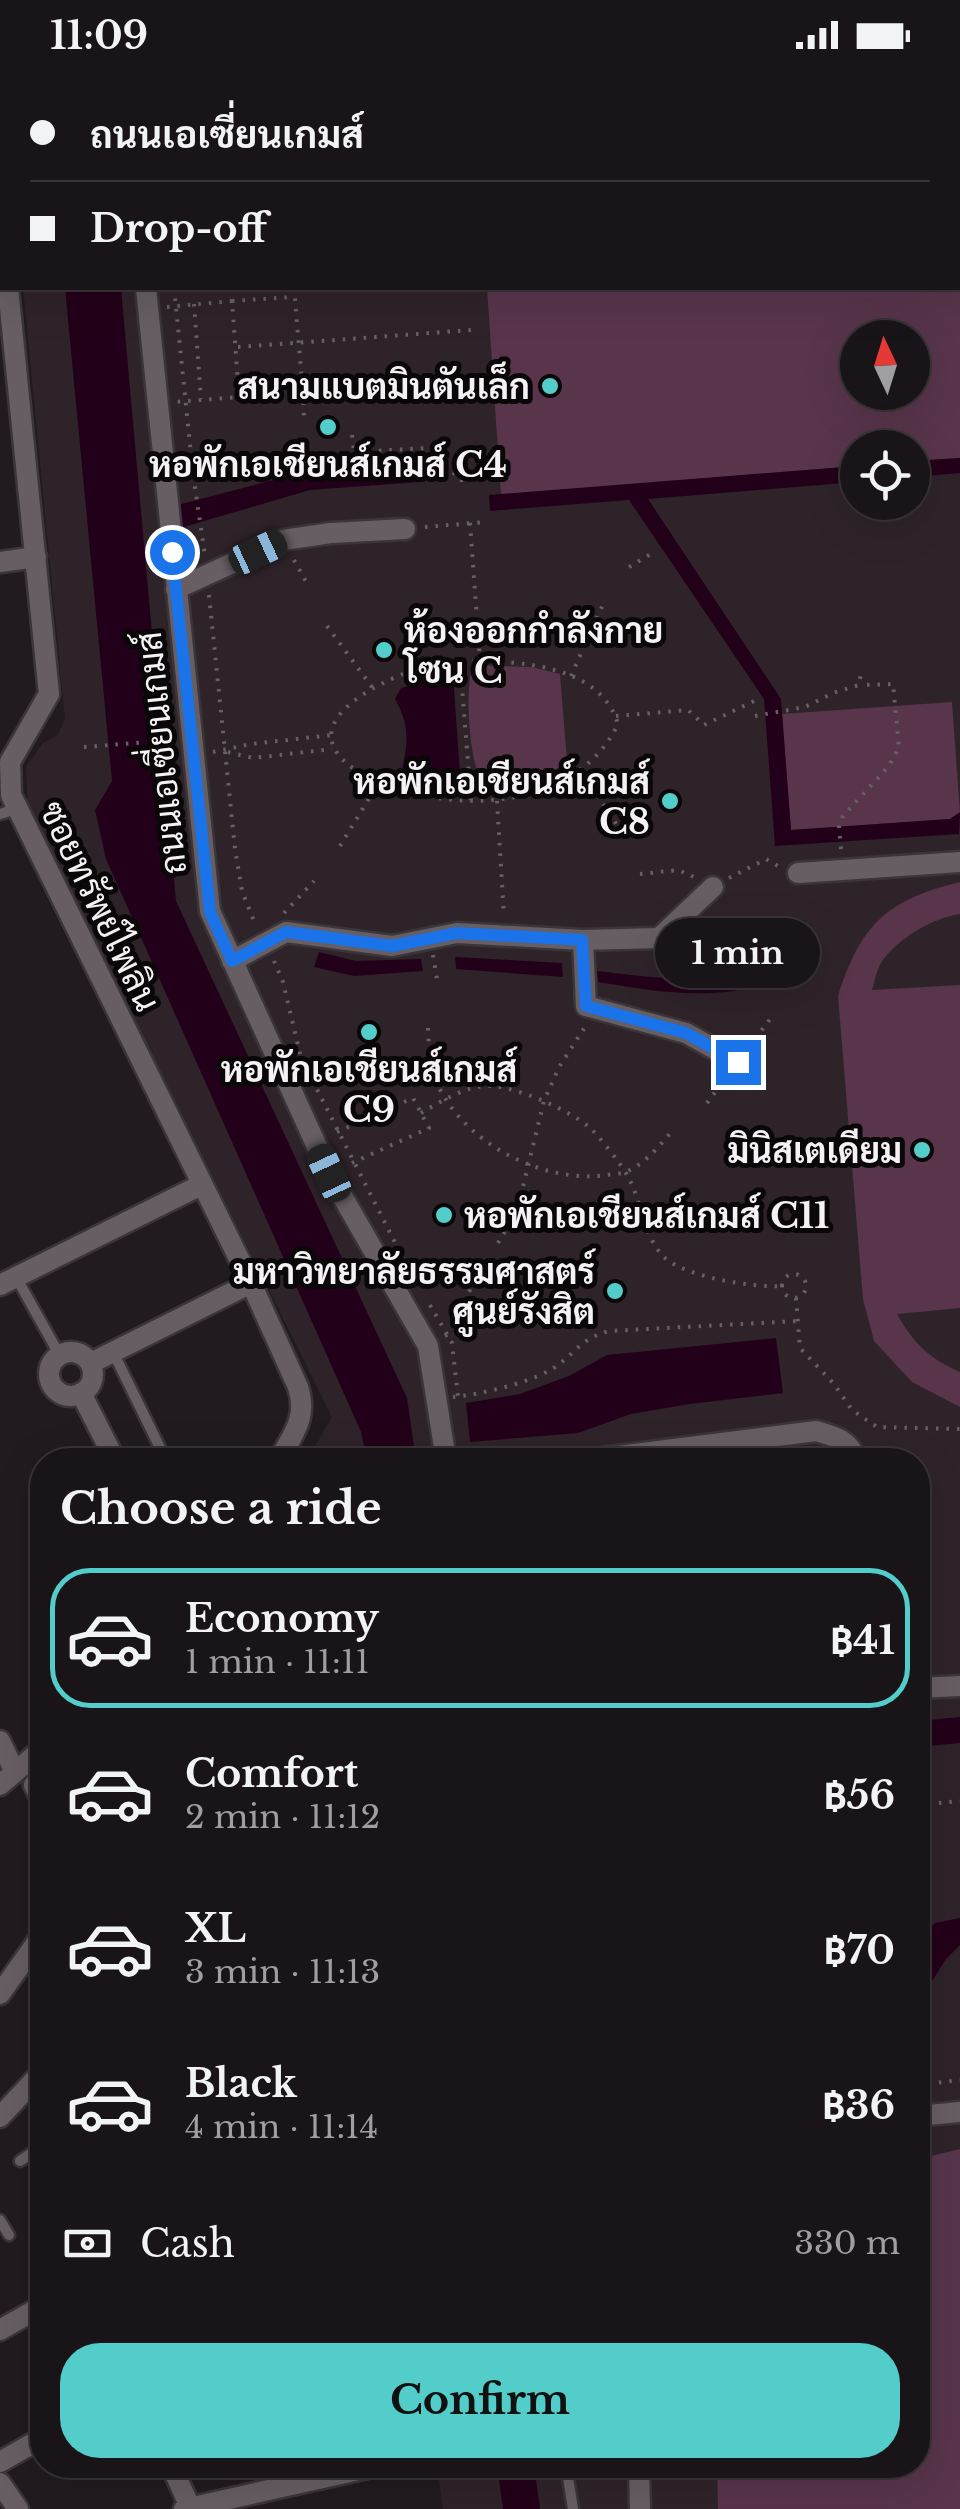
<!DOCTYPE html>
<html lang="en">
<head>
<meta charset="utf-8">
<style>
  body { margin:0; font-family:"Libre Baskerville",Sarabun,serif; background:#262124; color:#f1f3f6; height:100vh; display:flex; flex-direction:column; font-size:38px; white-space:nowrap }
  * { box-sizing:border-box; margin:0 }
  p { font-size:32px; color:#9f9ea1 }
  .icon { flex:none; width:55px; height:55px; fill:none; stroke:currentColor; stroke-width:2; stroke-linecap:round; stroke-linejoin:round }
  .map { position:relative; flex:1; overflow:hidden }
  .sheet { position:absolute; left:30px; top:1378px; width:900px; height:1030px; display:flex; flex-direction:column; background:#191417; border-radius:40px; box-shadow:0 10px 40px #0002,0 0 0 2px #373336 }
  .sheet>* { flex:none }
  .hud { position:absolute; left:0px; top:0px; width:960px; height:220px; box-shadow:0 10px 40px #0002,0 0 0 2px #373336; display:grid; align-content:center; height:220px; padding:0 30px; background:#191417 }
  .needle { width:65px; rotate:356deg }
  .controls { position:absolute; left:840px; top:250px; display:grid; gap:20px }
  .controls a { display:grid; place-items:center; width:90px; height:90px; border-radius:50%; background:#191417; box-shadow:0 10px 40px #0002,0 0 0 2px #373336; font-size:50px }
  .end { position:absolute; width:45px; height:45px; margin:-22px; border:12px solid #1a73e8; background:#fff; box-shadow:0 0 0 5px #fff }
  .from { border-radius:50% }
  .bubble { position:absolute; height:70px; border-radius:35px; background:#191417; box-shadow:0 10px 40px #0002,0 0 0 2px #373336; font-size:32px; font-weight:700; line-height:70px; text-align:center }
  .car { position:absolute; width:30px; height:60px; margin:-30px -15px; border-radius:12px; box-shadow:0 0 8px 2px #0007; background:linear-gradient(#222 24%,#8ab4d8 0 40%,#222 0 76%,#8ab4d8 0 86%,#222 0) }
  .hud b { display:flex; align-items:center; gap:35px; height:95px; font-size:38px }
  .hud b+b { border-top:2px solid #373336 }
  .hud i { width:25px; height:25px; background:#f1f3f6 }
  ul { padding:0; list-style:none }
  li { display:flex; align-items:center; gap:30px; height:140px; margin:0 20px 15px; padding:0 10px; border:5px solid transparent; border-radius:40px }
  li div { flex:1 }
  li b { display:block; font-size:38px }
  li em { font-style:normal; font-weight:700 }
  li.on { border-color:#53cdc9 }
  li>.icon { width:90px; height:90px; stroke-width:1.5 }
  h2 { padding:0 30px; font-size:45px; line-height:120px }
  .pay { display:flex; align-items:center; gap:25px; height:110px; padding:0 30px; font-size:38px }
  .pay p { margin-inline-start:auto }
  .button { display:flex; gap:20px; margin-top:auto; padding:20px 30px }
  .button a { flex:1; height:115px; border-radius:40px; background:#53cdc9; color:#111; font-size:40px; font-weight:700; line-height:115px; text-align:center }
  .status { display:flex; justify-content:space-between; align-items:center; height:70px; padding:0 50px; background:#191417; direction:ltr }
  .status svg { height:28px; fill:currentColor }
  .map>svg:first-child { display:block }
  .built { fill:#2f232a; fill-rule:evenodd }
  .green { fill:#58354b; fill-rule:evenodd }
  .water { fill:#230019 }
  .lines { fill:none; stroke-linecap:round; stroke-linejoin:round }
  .lane-casing { stroke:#3a3538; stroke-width:15 }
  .street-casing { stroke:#3a3538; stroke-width:25 }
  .path { stroke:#676165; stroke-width:4; stroke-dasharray:2.5 8; stroke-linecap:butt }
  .lane { stroke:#665e63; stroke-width:10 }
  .street { stroke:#665e63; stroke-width:20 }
  .route { stroke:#1a73e8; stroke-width:12 }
  .poi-dot { fill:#53cdc9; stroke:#090708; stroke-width:4 }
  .labels { text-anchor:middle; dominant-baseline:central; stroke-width:10; stroke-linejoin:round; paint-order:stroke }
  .poi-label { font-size:35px; font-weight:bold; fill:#f6f1f4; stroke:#090708; text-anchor:end }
  .street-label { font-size:35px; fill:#f6f1f4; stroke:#090708 }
</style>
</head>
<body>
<div class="status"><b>11:09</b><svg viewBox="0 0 49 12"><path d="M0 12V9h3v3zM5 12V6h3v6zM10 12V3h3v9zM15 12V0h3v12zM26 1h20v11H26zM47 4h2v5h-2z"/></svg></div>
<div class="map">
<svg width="960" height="2439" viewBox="0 0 960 2439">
  <rect width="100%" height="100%" fill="#211b1f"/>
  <!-- built -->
  <path class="built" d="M1,0h959v2439h-517l-6,-44h481v-1005h-611l25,-43 -304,-613 -2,-37 17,-24 15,-8 7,-16 -42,-431h935v-216h-956v12zM858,268h54v54h-54zM858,378h54v54h-54z"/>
  <!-- green -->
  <path class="green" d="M585,0h375v388l-47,3 -1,-13h-54l-1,18 -356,29 -14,-207h471v-216zM858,268h54v54h-54z
    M472,595l59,2 29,7 7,88 -27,18 -58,6c-13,-31 -17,-88 -10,-121z
    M952,632l8,111 -10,6 -159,11 -9,-116z
    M960,812v32c-27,4 -60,23 -77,46 -6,7 -8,21 -11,30l88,-5v323l-63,6c16,29 33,45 63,58v35l-48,-25 -38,-41 -11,-42 -25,-303c23,-72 49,-96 122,-114z
    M960,2079v360h-242l-1,-44h201v-306z"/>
  <!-- water -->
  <path class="water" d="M65,218h56l55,613 231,497 9,62h-49l-6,-28 -255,-573 -11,-49 17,-29z
    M960,388v15l-47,4v-16z
    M419,396l1,16 -110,8 -133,39 -3,-23 118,-31z
    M857,396v16l-209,17 133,200 10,131 159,-11 10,-7 -1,22 -184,12 -11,-147 -135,-199 -139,11 -1,-16z
    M453,605l8,113 -52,-9 -7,-9c6,-28 8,-45 -7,-71l6,-11z
    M319,882l37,9 65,-2 2,12 -69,5 -40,-9z
    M455,887l107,6 1,14 -107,-8z
    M779,900v8c-58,25 -120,14 -181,4l-1,-11c65,8 117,14 182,-1z
    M776,1268l7,55 -93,11 -59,10 -53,19 -108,9 -4,-39 54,-9 49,-18 38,-21z
    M960,1647v26l-42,4v-26z
    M960,1848v27l-14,14 -26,41 4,54 -6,6v-120l17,-17z
    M497,2395h37l6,44h-37z"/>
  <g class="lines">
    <!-- lane casing -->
    <g class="lane-casing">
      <path id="lane" d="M507,2l3,-2
        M0,744l16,-5
        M16,1207l43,77
        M114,1284l52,106
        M20,2091l22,-15
        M0,2150l9,15
        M566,2395l7,44"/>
    </g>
    <!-- street casing -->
    <g class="street-casing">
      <path id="street" d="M124,0v2
        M0,140l2,24
        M8,218l41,406 -39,68 1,33 240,488 47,104c10,31 -5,47 -19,73
        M146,218l64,623 119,262 99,173 18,114
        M0,492l36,-5
        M176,519l107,-49 48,-7 74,-4
        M798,803l162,-11
        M583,870l3,66 100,27 52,29
        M232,891l54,-29 106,14 65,-13 126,7 76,-2 54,-51
        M0,1215l201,-100
        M49 1304a22 22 0 1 1 44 0a22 22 0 1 1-44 0Z
        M91,1293l160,-80
        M81,1323l34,67
        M587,1390l229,-29c18,5 34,9 40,29
        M918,1618l42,-2
        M0,1671l15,31
        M0,1715l42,-36
        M34,1715l8,16
        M0,1924l42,-59
        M918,2046l42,-4
        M0,2047l42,-45
        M0,2260l42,-24
        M0,2392l42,-24
        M171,2395l19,42
        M639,2395l1,44
        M0,2413l18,26
        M184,2439l197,-44"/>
    </g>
    <!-- path -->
    <path class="path" d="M154,0v2
      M285,0v2
      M174,218l19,186 12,82
      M294,218l9,105
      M232,231l61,-4
      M194,234l7,95
      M167,237l65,-6 7,96 -64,5
      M238,277l234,-17
      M239,327l64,-4 1,26
      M352,365l2,17 73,-4 34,32h22
      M470,453l10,138
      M425,457l60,-5
      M294,490l15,27
      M629,497l25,-15
      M209,525l26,254 7,42 14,35
      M327,556l45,61
      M480,591c49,1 121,7 138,63 -38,80 -147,90 -221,64 -19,-6 -47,-17 -59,-34 -31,-41 53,-77 82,-86 18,-6 40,-6 60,-7z
      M460,592l11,138
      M571,606l33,-74
      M616,646l72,-6 16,15 50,-24
      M755,646l50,-9 28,-14 26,-8 2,-12
      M84,677l90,-7
      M213,682l38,-8 81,-9
      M228,682l25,6 79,-9
      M580,699l43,65
      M497,731l7,115
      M340,776l39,-64
      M841,779l-2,-22 4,-11 46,-50 10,-19 -6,-63 -34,1
      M640,804l38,-4 16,7
      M729,808l37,-19 12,7
      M284,843l30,-32
      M433,885l5,30
      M274,891l9,21 18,76 104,204
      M428,958c1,19 1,36 8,53 26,61 106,103 170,94 7,-1 16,-1 22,-4 19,-9 32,-26 45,-41
      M749,977l25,-33
      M707,1033l18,-24
      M421,1043c21,-12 45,-28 70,-27 26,1 78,24 98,41 10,9 32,37 38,48 15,25 16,63 38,83 22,19 88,30 117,28
      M337,1062l76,-34 16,30 -77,35
      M498,1173l19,-32 27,-110 15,-34 26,-40
      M782 1216a12 12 0 1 1 24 0a12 12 0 1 1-24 0Z
      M796,1228l4,50 34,36 18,26 25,17 83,2
      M430,1235l22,38 6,54
      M445,1266l10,-6 19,-51
      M453,1327c26,-2 85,-16 105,-32 21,-16 23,-26 51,-34l189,-10
      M918,1735l42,-4
      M918,2015l42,-5"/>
    <!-- lane -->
    <use href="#lane" class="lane"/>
    <!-- street -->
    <use href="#street" class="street"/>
  </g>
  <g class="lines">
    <!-- route -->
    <path class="route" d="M172,482l38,360 22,49 54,-29 106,14 65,-13 125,7 4,66 100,27 52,29"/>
  </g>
  <!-- markers -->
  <g class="poi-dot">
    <circle cx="550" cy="316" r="10"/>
    <circle cx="328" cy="357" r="10"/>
    <circle cx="384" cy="580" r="10"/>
    <circle cx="670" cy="731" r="10"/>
    <circle cx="369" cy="962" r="10"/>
    <circle cx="922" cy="1080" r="10"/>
    <circle cx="444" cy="1145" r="10"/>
    <circle cx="615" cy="1221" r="10"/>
  </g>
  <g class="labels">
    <!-- poi labels -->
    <g class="poi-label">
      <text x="530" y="316">สนามแบตมินตันเล็ก</text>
      <text x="328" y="394" text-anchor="middle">หอพักเอเชียนส์เกมส์ C4</text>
      <text x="404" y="560" text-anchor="start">ห้องออกกำลังกาย<tspan x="404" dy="40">โซน C</tspan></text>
      <text x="650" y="711">หอพักเอเชียนส์เกมส์<tspan x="650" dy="40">C8</tspan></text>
      <text x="369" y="999" text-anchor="middle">หอพักเอเชียนส์เกมส์<tspan x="369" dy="40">C9</tspan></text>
      <text x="902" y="1080">มินิสเตเดียม</text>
      <text x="464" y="1145" text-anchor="start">หอพักเอเชียนส์เกมส์ C11</text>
      <text x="595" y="1201">มหาวิทยาลัยธรรมศาสตร์<tspan x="595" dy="40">ศูนย์รังสิต</tspan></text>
    </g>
    <!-- street labels -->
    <g class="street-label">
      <text transform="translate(161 683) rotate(-96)">ถนนเอเซี่ยนเกมส์</text>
      <text transform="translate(100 836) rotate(64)">ซอยทรัพย์ไพลิน</text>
    </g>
  </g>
</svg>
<div class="controls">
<a><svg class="needle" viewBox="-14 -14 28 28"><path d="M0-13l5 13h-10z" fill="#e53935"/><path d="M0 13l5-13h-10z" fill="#9f9ea1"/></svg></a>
<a><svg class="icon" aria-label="locate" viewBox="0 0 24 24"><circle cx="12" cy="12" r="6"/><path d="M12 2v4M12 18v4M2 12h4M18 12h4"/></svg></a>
</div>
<i class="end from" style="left:172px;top:482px"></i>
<i class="end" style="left:738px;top:992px"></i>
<div class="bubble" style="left:655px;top:848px;width:165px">1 min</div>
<i class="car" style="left:258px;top:482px;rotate:65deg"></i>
<i class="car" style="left:329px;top:1103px;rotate:335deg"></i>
<div class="hud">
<b><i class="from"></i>ถนนเอเซี่ยนเกมส์</b>
<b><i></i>Drop-off</b>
</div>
<section class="sheet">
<h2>Choose a ride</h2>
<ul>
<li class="on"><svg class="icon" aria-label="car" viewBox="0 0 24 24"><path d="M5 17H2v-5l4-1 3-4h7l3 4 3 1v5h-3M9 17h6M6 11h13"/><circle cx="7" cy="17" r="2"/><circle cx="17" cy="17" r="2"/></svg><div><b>Economy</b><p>1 min · 11:11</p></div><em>฿41</em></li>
<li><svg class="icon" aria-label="car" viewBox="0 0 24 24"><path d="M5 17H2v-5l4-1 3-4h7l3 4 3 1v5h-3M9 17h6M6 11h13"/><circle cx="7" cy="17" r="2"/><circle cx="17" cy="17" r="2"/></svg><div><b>Comfort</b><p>2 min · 11:12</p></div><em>฿56</em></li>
<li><svg class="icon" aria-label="car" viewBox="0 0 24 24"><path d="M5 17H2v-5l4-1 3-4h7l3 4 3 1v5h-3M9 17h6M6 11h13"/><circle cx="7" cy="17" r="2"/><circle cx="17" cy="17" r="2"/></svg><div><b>XL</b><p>3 min · 11:13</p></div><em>฿70</em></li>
<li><svg class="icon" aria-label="car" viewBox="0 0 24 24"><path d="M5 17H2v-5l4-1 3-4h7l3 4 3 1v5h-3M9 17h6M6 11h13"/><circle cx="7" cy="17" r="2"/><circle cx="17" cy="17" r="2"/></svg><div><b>Black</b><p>4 min · 11:14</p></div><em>฿36</em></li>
</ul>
<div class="pay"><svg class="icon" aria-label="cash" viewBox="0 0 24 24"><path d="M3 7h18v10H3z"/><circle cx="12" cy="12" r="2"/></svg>Cash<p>330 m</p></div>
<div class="button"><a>Confirm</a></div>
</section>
</div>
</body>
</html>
